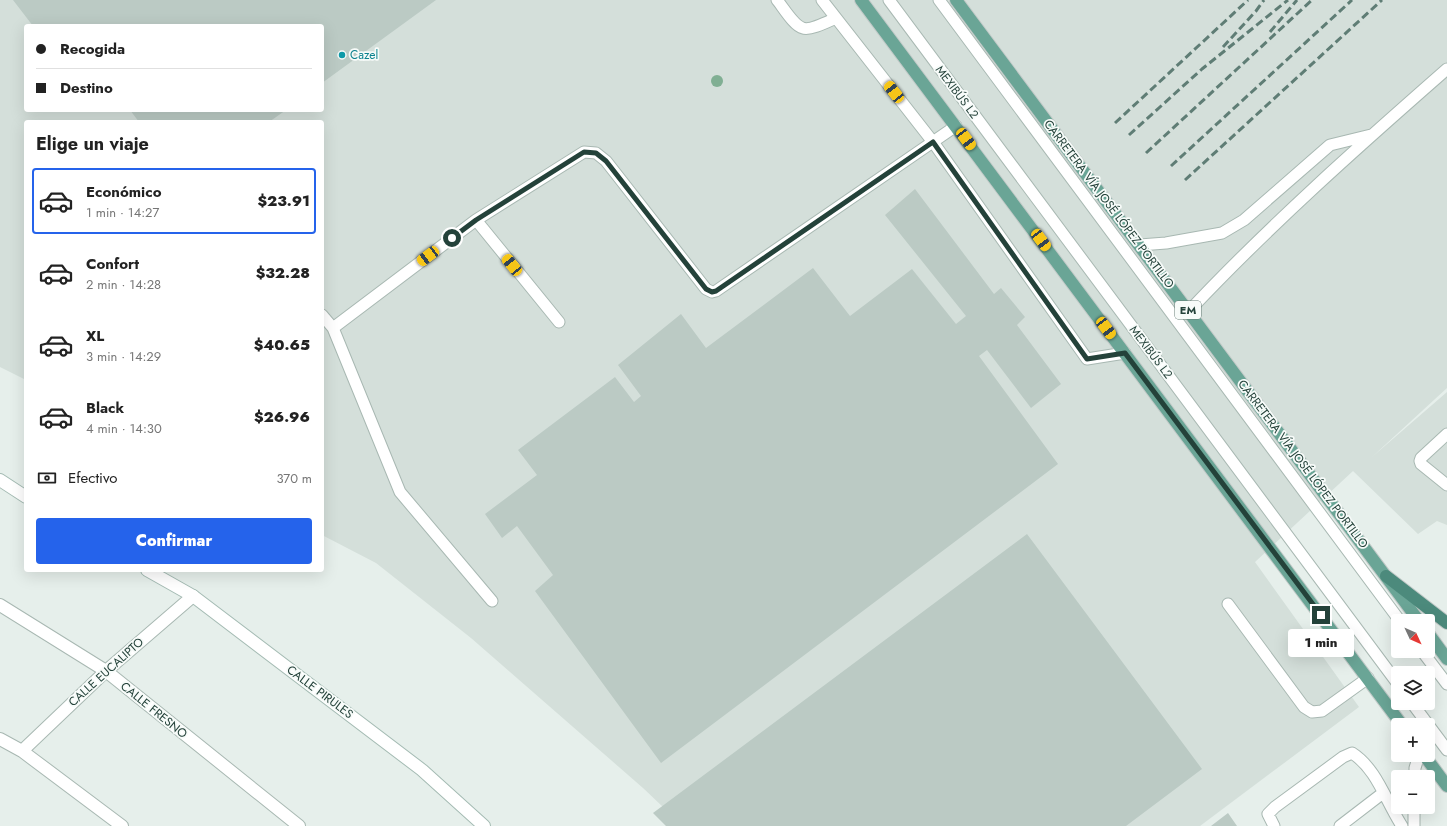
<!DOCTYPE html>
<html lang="es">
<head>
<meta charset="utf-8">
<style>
  body { margin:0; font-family:Jost,sans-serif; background:#f2f2f2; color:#222; height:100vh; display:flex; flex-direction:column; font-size:15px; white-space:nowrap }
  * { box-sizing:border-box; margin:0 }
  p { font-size:13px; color:#767676 }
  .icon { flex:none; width:22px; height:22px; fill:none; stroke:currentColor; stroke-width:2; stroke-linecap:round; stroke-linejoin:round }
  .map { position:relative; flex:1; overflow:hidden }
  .drawer { position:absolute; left:24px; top:120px; width:300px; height:452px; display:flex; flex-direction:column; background:#fff; border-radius:4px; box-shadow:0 4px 16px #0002 }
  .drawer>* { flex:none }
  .banner { position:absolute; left:24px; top:24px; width:300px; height:88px; border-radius:4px; box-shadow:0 4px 16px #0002; display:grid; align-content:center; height:88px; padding:0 12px; background:#fff }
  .needle { width:26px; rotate:134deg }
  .tools { position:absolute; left:1391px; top:614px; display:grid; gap:8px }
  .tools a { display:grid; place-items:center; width:44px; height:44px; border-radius:4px; background:#fff; box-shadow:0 4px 16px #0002; font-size:20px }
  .end { position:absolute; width:18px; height:18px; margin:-9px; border:5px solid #24423a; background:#fff; box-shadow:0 0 0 2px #fff }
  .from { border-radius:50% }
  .bubble { position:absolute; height:28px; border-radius:4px; background:#fff; box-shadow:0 4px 16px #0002; font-size:13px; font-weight:800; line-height:28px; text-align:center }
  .car { position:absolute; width:12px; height:24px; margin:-12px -6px; border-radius:5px; box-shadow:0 0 3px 1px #0007; background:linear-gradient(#f5c518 24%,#345 0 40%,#f5c518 0 76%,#345 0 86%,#f5c518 0) }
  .banner b { display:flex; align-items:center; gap:14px; height:38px; font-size:15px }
  .banner b+b { border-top:1px solid #e0e0e0 }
  .banner i { width:10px; height:10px; background:#222 }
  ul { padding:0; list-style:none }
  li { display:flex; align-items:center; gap:12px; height:66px; margin:0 8px 6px; padding:0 4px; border:2px solid transparent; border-radius:4px }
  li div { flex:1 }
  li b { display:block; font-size:15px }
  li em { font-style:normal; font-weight:800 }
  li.selected { border-color:#2563eb }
  li>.icon { width:36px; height:36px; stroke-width:1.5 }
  h2 { padding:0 12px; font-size:18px; line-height:48px }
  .pay { display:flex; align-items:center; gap:10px; height:44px; padding:0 12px; font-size:15px }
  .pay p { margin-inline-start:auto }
  .button { display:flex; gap:8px; margin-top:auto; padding:8px 12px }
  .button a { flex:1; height:46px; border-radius:4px; background:#2563eb; color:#fff; font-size:16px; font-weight:800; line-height:46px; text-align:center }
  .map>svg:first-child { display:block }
  .built { fill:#d4dfda; fill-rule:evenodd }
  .building { fill:#bbcac4 }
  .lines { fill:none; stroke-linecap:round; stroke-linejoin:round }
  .service-casing { stroke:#a8b8b2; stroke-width:13 }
  .minor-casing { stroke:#a8b8b2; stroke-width:14 }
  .secondary-casing { stroke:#a4bbb3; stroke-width:14 }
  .primary-casing { stroke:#c2cac8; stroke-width:14 }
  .trunk-casing { stroke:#c2cac8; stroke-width:14 }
  .service { stroke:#fff; stroke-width:11 }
  .minor { stroke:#fff; stroke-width:12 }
  .secondary { stroke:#fff; stroke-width:12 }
  .primary { stroke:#6aa596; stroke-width:12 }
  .trunk { stroke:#4c8a7c; stroke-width:12 }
  .rail { stroke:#5f7d75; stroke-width:3; stroke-dasharray:8 4; stroke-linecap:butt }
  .tree { fill:#80af93 }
  .route { stroke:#24423a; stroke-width:5 }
  .culture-dot { fill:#0f9aa8; stroke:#f7fbf9; stroke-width:1.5 }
  .labels { text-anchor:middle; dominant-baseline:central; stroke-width:3.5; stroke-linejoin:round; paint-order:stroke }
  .shield { fill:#f7fbf9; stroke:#637a73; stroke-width:1 }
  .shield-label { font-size:11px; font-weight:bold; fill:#24423a }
  .culture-label { font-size:12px; fill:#0d838f; stroke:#f7fbf9; text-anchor:start }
  .street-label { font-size:12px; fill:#24423a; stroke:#f7fbf9 }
</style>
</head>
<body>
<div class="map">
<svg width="1447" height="826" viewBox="0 0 1447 826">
  <rect width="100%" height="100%" fill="#e6efeb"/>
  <!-- built -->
  <path class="built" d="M0,0h1447v388l-75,69 75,-65v133l-10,-4 -19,13 -65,-63 -98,91 104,145 -159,119h-517l-40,-38 -172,-150 -95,-75 -54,-28v-413h-296v258l-26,-13zM26,26h296v84h-296z"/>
  <!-- building -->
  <path class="building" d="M13,0h423l-114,83v-57h-289z
    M130,110h156l-17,12h-130z
    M915,189l79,105 7,-6 24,29 -8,8 44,59 -30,24 -44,-58 -8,6 79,108 -397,299 -126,-172 18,-16 -36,-49 -15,12 -17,-24 52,-39 -19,-25 97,-73 19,25 7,-6 -23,-31 63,-51 25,34 107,-80 37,48 62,-47 44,55 10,-8 -81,-101z
    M1027,534l175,235 -76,57h-460l-13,-13z
    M1228,813l9,13h-26z"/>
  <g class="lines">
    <!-- service casing -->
    <g class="service-casing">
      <path id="service" d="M777,0c6,7 17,26 26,28 7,3 26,-7 33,-10
        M822,0l111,142 154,217 38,-6
        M889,0l509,684
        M939,0l461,621
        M476,220l83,102
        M1140,245l26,-2 56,-10 22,-13 86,-75 41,-10
        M1189,311c81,-86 169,-164 258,-242
        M322,315l11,13
        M1447,434l-26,24 -1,3 1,3 26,21
        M492,601l-92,-109 -67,-164 143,-108 108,-68 12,1 10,8 100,128 6,3 4,-1 240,-165
        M1228,604l76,103 8,5 10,-1 46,-33
        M1422,651l25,33
        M1412,703l35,47
        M1415,777v-9l4,-13
        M1274,826l-6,-12 7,-7 68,-50 9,-4c25,16 34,49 50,73
        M1340,826l43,-33
        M1414,826v-19"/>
    </g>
    <!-- minor casing -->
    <g class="minor-casing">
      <path id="minor" d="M0,605l106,66 193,155
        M0,739l22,12 100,75
        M22,751l84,-80 87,-75"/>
    </g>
    <!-- secondary casing -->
    <g class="secondary-casing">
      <path id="secondary" d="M0,480l26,17
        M147,570l46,26 229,174 62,56"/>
    </g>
    <!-- primary casing -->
    <g class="primary-casing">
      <path id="primary" d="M861,0l541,725
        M956,0l463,621
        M1428,633l19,26
        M1424,755l23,31"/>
    </g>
    <!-- trunk casing -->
    <g class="trunk-casing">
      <path id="trunk" d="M1386,576l61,47"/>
    </g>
    <!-- service -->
    <use href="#service" class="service"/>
    <!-- minor -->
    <use href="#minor" class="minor"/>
    <!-- secondary -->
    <use href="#secondary" class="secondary"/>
    <!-- primary -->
    <use href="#primary" class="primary"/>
    <!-- trunk -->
    <use href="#trunk" class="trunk"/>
    <!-- rail -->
    <path class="rail" d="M1270,32l27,-32
      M1223,47l33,-36 8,-11
      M1115,123l133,-123
      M1129,135l73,-66 86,-69
      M1146,153l166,-153
      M1171,166l181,-166
      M1185,180l197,-180"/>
  </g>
  <!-- trees -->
  <circle class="tree" cx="717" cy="81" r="6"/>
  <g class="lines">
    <!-- route -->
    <path class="route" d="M452,238l24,-18 108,-68 12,1 10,8 100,128 6,3 4,-1 217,-149 154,217 38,-6 196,262"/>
  </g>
  <!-- markers -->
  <circle class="culture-dot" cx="342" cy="55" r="4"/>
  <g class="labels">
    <!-- shield labels -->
    <rect class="shield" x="1175" y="301" width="26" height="18" rx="3"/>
    <g class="shield-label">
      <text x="1188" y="310">EM</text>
    </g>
    <!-- culture labels -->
    <g class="culture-label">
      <text x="350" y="55">Cazel</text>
    </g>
    <!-- street labels -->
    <g class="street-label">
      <text transform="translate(957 92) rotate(53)">MEXIBÚS L2</text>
      <text transform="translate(1109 204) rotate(53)">CARRETERA VÍA JOSÉ LÓPEZ PORTILLO</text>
      <text transform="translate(1151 352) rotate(53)">MEXIBÚS L2</text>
      <text transform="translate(1303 464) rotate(53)">CARRETERA VÍA JOSÉ LÓPEZ PORTILLO</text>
      <text transform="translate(106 672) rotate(-42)">CALLE EUCALIPTO</text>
      <text transform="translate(320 692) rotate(37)">CALLE PIRULES</text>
      <text transform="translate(154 710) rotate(39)">CALLE FRESNO</text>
    </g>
  </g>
</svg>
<div class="tools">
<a><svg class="needle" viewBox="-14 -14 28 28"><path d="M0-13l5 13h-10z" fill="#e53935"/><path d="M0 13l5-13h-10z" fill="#767676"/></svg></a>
<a><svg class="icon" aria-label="layers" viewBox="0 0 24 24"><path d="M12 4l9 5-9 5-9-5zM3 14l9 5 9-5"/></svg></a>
<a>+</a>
<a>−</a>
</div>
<i class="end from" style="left:452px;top:238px"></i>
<i class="end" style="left:1321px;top:615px"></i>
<div class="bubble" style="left:1288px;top:629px;width:66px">1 min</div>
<i class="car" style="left:894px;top:92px;rotate:322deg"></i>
<i class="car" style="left:966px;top:139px;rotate:143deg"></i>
<i class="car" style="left:1041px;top:240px;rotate:143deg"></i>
<i class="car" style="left:428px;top:256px;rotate:233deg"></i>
<i class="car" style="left:512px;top:265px;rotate:321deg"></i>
<i class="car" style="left:1106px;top:328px;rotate:143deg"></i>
<div class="banner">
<b><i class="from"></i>Recogida</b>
<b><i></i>Destino</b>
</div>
<section class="drawer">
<h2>Elige un viaje</h2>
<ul>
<li class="selected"><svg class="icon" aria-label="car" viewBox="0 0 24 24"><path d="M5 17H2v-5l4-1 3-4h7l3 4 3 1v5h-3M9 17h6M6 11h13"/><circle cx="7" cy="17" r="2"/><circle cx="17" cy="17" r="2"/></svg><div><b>Económico</b><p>1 min · 14:27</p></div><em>$23.91</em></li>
<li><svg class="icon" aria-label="car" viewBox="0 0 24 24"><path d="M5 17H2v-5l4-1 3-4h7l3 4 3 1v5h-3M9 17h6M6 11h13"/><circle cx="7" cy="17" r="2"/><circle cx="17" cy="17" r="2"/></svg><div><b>Confort</b><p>2 min · 14:28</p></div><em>$32.28</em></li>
<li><svg class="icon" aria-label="car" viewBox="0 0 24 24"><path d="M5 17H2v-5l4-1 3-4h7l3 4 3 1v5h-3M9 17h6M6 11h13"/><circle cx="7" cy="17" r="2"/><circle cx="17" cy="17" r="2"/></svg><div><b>XL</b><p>3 min · 14:29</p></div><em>$40.65</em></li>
<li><svg class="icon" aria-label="car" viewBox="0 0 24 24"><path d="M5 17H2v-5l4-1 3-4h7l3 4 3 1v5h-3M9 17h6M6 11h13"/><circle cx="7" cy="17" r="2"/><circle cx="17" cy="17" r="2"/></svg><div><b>Black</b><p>4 min · 14:30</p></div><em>$26.96</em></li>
</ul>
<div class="pay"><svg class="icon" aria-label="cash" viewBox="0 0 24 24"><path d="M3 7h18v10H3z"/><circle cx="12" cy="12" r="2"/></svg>Efectivo<p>370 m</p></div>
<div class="button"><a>Confirmar</a></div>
</section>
</div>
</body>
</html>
